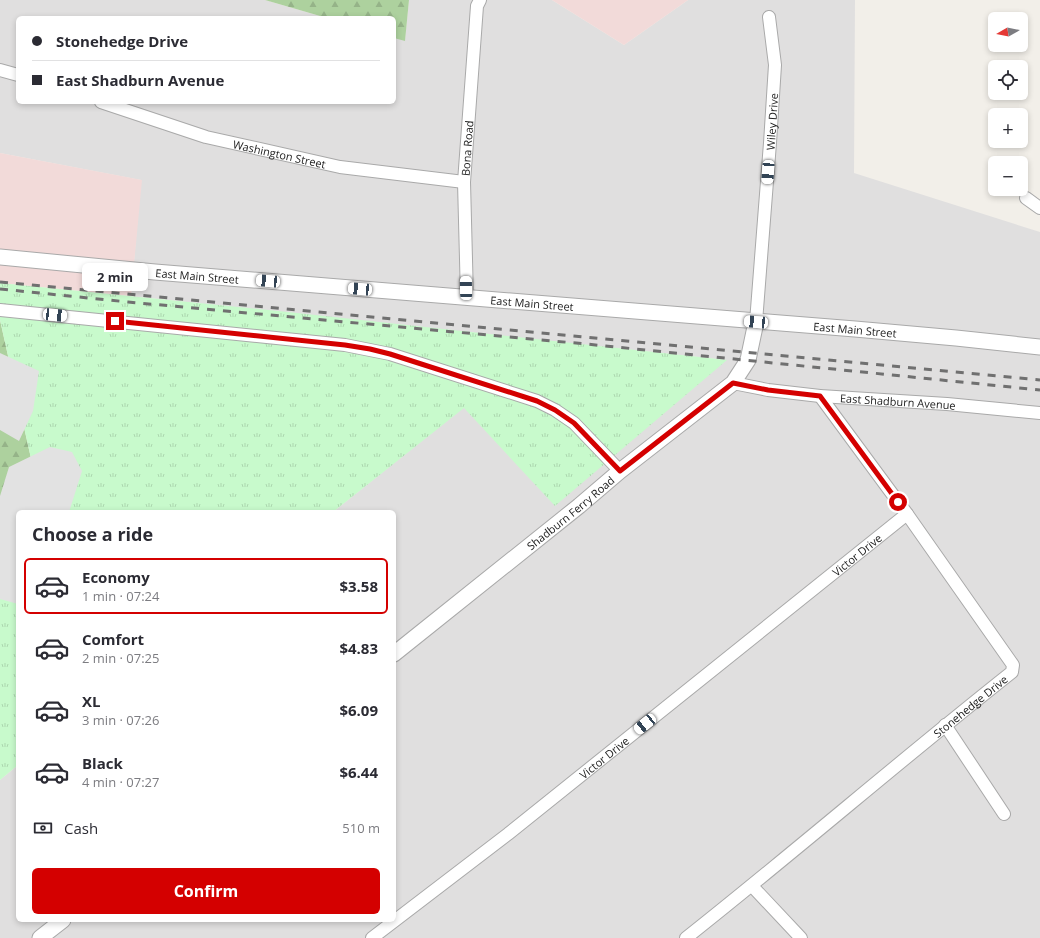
<!DOCTYPE html>
<html lang="en">
<head>
<meta charset="utf-8">
<style>
  body { margin:0; font-family:"Open Sans",sans-serif; background:#f7f7f7; color:#2b2b33; height:100vh; display:flex; flex-direction:column; font-size:15px; white-space:nowrap }
  * { box-sizing:border-box; margin:0 }
  p { font-size:13px; color:#7c7c81 }
  .icon { flex:none; width:22px; height:22px; fill:none; stroke:currentColor; stroke-width:2; stroke-linecap:round; stroke-linejoin:round }
  .map { position:relative; flex:1; overflow:hidden }
  .details { position:absolute; left:16px; top:510px; width:380px; height:412px; display:flex; flex-direction:column; background:#fff; border-radius:6px; box-shadow:0 2px 6px #0003 }
  .details>* { flex:none }
  .banner { position:absolute; left:16px; top:16px; width:380px; height:88px; border-radius:6px; box-shadow:0 2px 6px #0003; display:grid; align-content:center; height:88px; padding:0 16px; background:#fff }
  .needle { width:26px; rotate:261deg }
  .fabs { position:absolute; left:988px; top:12px; display:grid; gap:8px }
  .fabs a { display:grid; place-items:center; width:40px; height:40px; border-radius:6px; background:#fff; box-shadow:0 2px 6px #0003; font-size:20px }
  .end { position:absolute; width:18px; height:18px; margin:-9px; border:5px solid #d40000; background:#fff; box-shadow:0 0 0 2px #fff }
  .from { border-radius:50% }
  .bubble { position:absolute; height:28px; border-radius:6px; background:#fff; box-shadow:0 2px 6px #0003; font-size:13px; font-weight:700; line-height:28px; text-align:center }
  .car { position:absolute; width:12px; height:24px; margin:-12px -6px; border-radius:5px; box-shadow:0 0 3px 1px #0007; background:linear-gradient(#fff 24%,#345 0 40%,#fff 0 76%,#345 0 86%,#fff 0) }
  .banner b { display:flex; align-items:center; gap:14px; height:38px; font-size:15px }
  .banner b+b { border-top:1px solid #e1e1e2 }
  .banner i { width:10px; height:10px; background:#2b2b33 }
  ul { padding:0; list-style:none }
  li { display:flex; align-items:center; gap:12px; height:56px; margin:0 8px 6px; padding:0 8px; border:2px solid transparent; border-radius:6px }
  li div { flex:1 }
  li b { display:block; font-size:15px }
  li em { font-style:normal; font-weight:700 }
  li.active { border-color:#d40000 }
  li>.icon { width:36px; height:36px; stroke-width:1.5 }
  h2 { padding:0 16px; font-size:18px; line-height:48px }
  .pay { display:flex; align-items:center; gap:10px; height:44px; padding:0 16px; font-size:15px }
  .pay p { margin-inline-start:auto }
  .cta { display:flex; gap:8px; margin-top:auto; padding:8px 16px }
  .cta a { flex:1; height:46px; border-radius:6px; background:#d40000; color:#fff; font-size:16px; font-weight:700; line-height:46px; text-align:center }
  .map>svg:first-child { display:block }
  .residential { fill:#e0dfdf }
  .commercial { fill:#f2dad9 }
  .forest { fill:url(#forest-firs) }
  .park { fill:url(#park-tufts) }
  .parking { fill:#e2e2e2 }
  .lines { fill:none; stroke-linecap:round; stroke-linejoin:round }
  .minor-casing { stroke:#a9a9a9; stroke-width:14 }
  .tertiary-casing { stroke:#a9a9a9; stroke-width:17 }
  .minor { stroke:#fff; stroke-width:12 }
  .tertiary { stroke:#fff; stroke-width:15 }
  .rail { stroke:#707070; stroke-width:3; stroke-dasharray:8 8; stroke-linecap:butt }
  .route { stroke:#d40000; stroke-width:5 }
  .labels { text-anchor:middle; dominant-baseline:central; stroke-width:3; stroke-linejoin:round; paint-order:stroke }
  .street-label { font-size:11px; fill:#222; stroke:#fff }
</style>
</head>
<body>
<div class="map">
<svg width="1040" height="938" viewBox="0 0 1040 938">
  <defs>
    <pattern id="forest-firs" width="22" height="20" patternUnits="userSpaceOnUse"><rect width="22" height="20" fill="#add19e"/><path d="M5 1l3.5 6h-7zM16 11l3.5 6h-7z" fill="#95b388"/></pattern>
    <pattern id="park-tufts" width="24" height="20" patternUnits="userSpaceOnUse"><rect width="24" height="20" fill="#c8facc"/><path d="M3 7l-1-3M5 7V3M7 7l1-3M15 17l-1-3M17 17v-4M19 17l1-3" fill="none" stroke="#acd6af"/></pattern>
  </defs>
  <rect width="100%" height="100%" fill="#f2efe9"/>
  <!-- residential -->
  <path class="residential" d="M0,0h265l62,18h-309v84h376v-64l11,2 4,-40h143l72,45 64,-45h167l-1,173 186,59v706h-1040v-158l18,-15v155h376v-408h-61l131,-105 262,-47 -595,-64 10,-116 -141,-27z"/>
  <!-- commercial -->
  <path class="commercial" d="M552,0h136l-64,45z
    M0,153l142,27 -11,116 -131,-13z"/>
  <!-- forest -->
  <path class="forest" d="M265,0h144l-4,41 -11,-3v-20h-67z
    M0,320l43,192h-25l-18,42z"/>
  <!-- park -->
  <path class="park" d="M0,283l288,29 439,48 -172,146 -91,-98 -131,104h-290l-43,-192z
    M18,539v226l-18,15v-226z"/>
  <!-- parking -->
  <path class="parking" d="M0,353l39,18 -6,40 -14,30 -19,-11z
    M50,447l22,5 10,19 -13,41h-51v92l-18,-5v-103l9,-29z"/>
  <g class="lines">
    <!-- minor casing -->
    <g class="minor-casing">
      <g id="minor">
        <path d="M0,70l18,5"/>
        <path id="s1" d="M101,102l105,35 134,30 124,15"/>
        <path d="M1026,198l14,10"/>
        <path id="s2" d="M467,298l-3,-116 13,-176 3,-6"/>
        <path d="M0,310l345,35 45,9 147,47 18,9 19,13 46,48"/>
        <path id="s3" d="M756,322l14,-179 5,-78 -6,-48"/>
        <path id="s4" d="M733,383l35,7 52,6 127,8 93,9"/>
        <path d="M945,725l59,89"/>
        <path d="M752,886l49,52"/>
        <path id="s5" d="M372,938l136,-104 399,-320"/>
        <path id="s6" d="M686,938c110,-87 216,-179 326,-266l1,-7 -106,-151 -87,-118"/>
      </g>
    </g>
    <!-- tertiary casing -->
    <g class="tertiary-casing">
      <g id="tertiary">
        <path id="s7" d="M0,257l155,15 700,57 101,9 84,9"/>
        <path id="s8" d="M394,654l185,-148 41,-35 113,-88 15,-23 8,-38"/>
        <path d="M40,938l23,-18"/>
      </g>
    </g>
    <!-- minor -->
    <use href="#minor" class="minor"/>
    <!-- tertiary -->
    <use href="#tertiary" class="tertiary"/>
    <!-- rail -->
    <path class="rail" d="M0,282l1040,98
      M0,289l128,13 458,42 454,46"/>
  </g>
  <g class="lines">
    <!-- route -->
    <path class="route" d="M115,321l230,24 25,4 20,5 147,47 18,9 19,13 46,48 113,-88 35,7 52,6 78,106"/>
  </g>
  <g class="labels">
    <!-- street labels -->
    <g class="street-label">
      <text stroke="none"><textPath href="#s3" startOffset="201">Wiley Drive</textPath></text>
      <text stroke="none"><textPath href="#s2" startOffset="150">Bona Road</textPath></text>
      <text stroke="none"><textPath href="#s1" startOffset="186">Washington Street</textPath></text>
      <text stroke="none"><textPath href="#s7" startOffset="198">East Main Street</textPath></text>
      <text stroke="none"><textPath href="#s7" startOffset="534">East Main Street</textPath></text>
      <text stroke="none"><textPath href="#s7" startOffset="858">East Main Street</textPath></text>
      <text stroke="none"><textPath href="#s4" startOffset="166">East Shadburn Avenue</textPath></text>
      <text stroke="none"><textPath href="#s8" startOffset="226">Shadburn Ferry Road</textPath></text>
      <text stroke="none"><textPath href="#s5" startOffset="618">Victor Drive</textPath></text>
      <text stroke="none"><textPath href="#s6" startOffset="367">Stonehedge Drive</textPath></text>
      <text stroke="none"><textPath href="#s5" startOffset="294">Victor Drive</textPath></text>
    </g>
  </g>
</svg>
<div class="fabs">
<a><svg class="needle" viewBox="-14 -14 28 28"><path d="M0-13l5 13h-10z" fill="#e53935"/><path d="M0 13l5-13h-10z" fill="#7c7c81"/></svg></a>
<a><svg class="icon" aria-label="locate" viewBox="0 0 24 24"><circle cx="12" cy="12" r="6"/><path d="M12 2v4M12 18v4M2 12h4M18 12h4"/></svg></a>
<a>+</a>
<a>−</a>
</div>
<i class="end from" style="left:898px;top:502px"></i>
<i class="end" style="left:115px;top:321px"></i>
<div class="bubble" style="left:82px;top:263px;width:66px">2 min</div>
<i class="car" style="left:768px;top:172px;rotate:184deg"></i>
<i class="car" style="left:268px;top:281px;rotate:275deg"></i>
<i class="car" style="left:466px;top:288px;rotate:359deg"></i>
<i class="car" style="left:360px;top:289px;rotate:275deg"></i>
<i class="car" style="left:55px;top:315px;rotate:96deg"></i>
<i class="car" style="left:756px;top:322px;rotate:275deg"></i>
<i class="car" style="left:645px;top:724px;rotate:231deg"></i>
<div class="banner">
<b><i class="from"></i>Stonehedge Drive</b>
<b><i></i>East Shadburn Avenue</b>
</div>
<section class="details">
<h2>Choose a ride</h2>
<ul>
<li class="active"><svg class="icon" aria-label="car" viewBox="0 0 24 24"><path d="M5 17H2v-5l4-1 3-4h7l3 4 3 1v5h-3M9 17h6M6 11h13"/><circle cx="7" cy="17" r="2"/><circle cx="17" cy="17" r="2"/></svg><div><b>Economy</b><p>1 min · 07:24</p></div><em>$3.58</em></li>
<li><svg class="icon" aria-label="car" viewBox="0 0 24 24"><path d="M5 17H2v-5l4-1 3-4h7l3 4 3 1v5h-3M9 17h6M6 11h13"/><circle cx="7" cy="17" r="2"/><circle cx="17" cy="17" r="2"/></svg><div><b>Comfort</b><p>2 min · 07:25</p></div><em>$4.83</em></li>
<li><svg class="icon" aria-label="car" viewBox="0 0 24 24"><path d="M5 17H2v-5l4-1 3-4h7l3 4 3 1v5h-3M9 17h6M6 11h13"/><circle cx="7" cy="17" r="2"/><circle cx="17" cy="17" r="2"/></svg><div><b>XL</b><p>3 min · 07:26</p></div><em>$6.09</em></li>
<li><svg class="icon" aria-label="car" viewBox="0 0 24 24"><path d="M5 17H2v-5l4-1 3-4h7l3 4 3 1v5h-3M9 17h6M6 11h13"/><circle cx="7" cy="17" r="2"/><circle cx="17" cy="17" r="2"/></svg><div><b>Black</b><p>4 min · 07:27</p></div><em>$6.44</em></li>
</ul>
<div class="pay"><svg class="icon" aria-label="cash" viewBox="0 0 24 24"><path d="M3 7h18v10H3z"/><circle cx="12" cy="12" r="2"/></svg>Cash<p>510 m</p></div>
<div class="cta"><a>Confirm</a></div>
</section>
</div>
</body>
</html>
